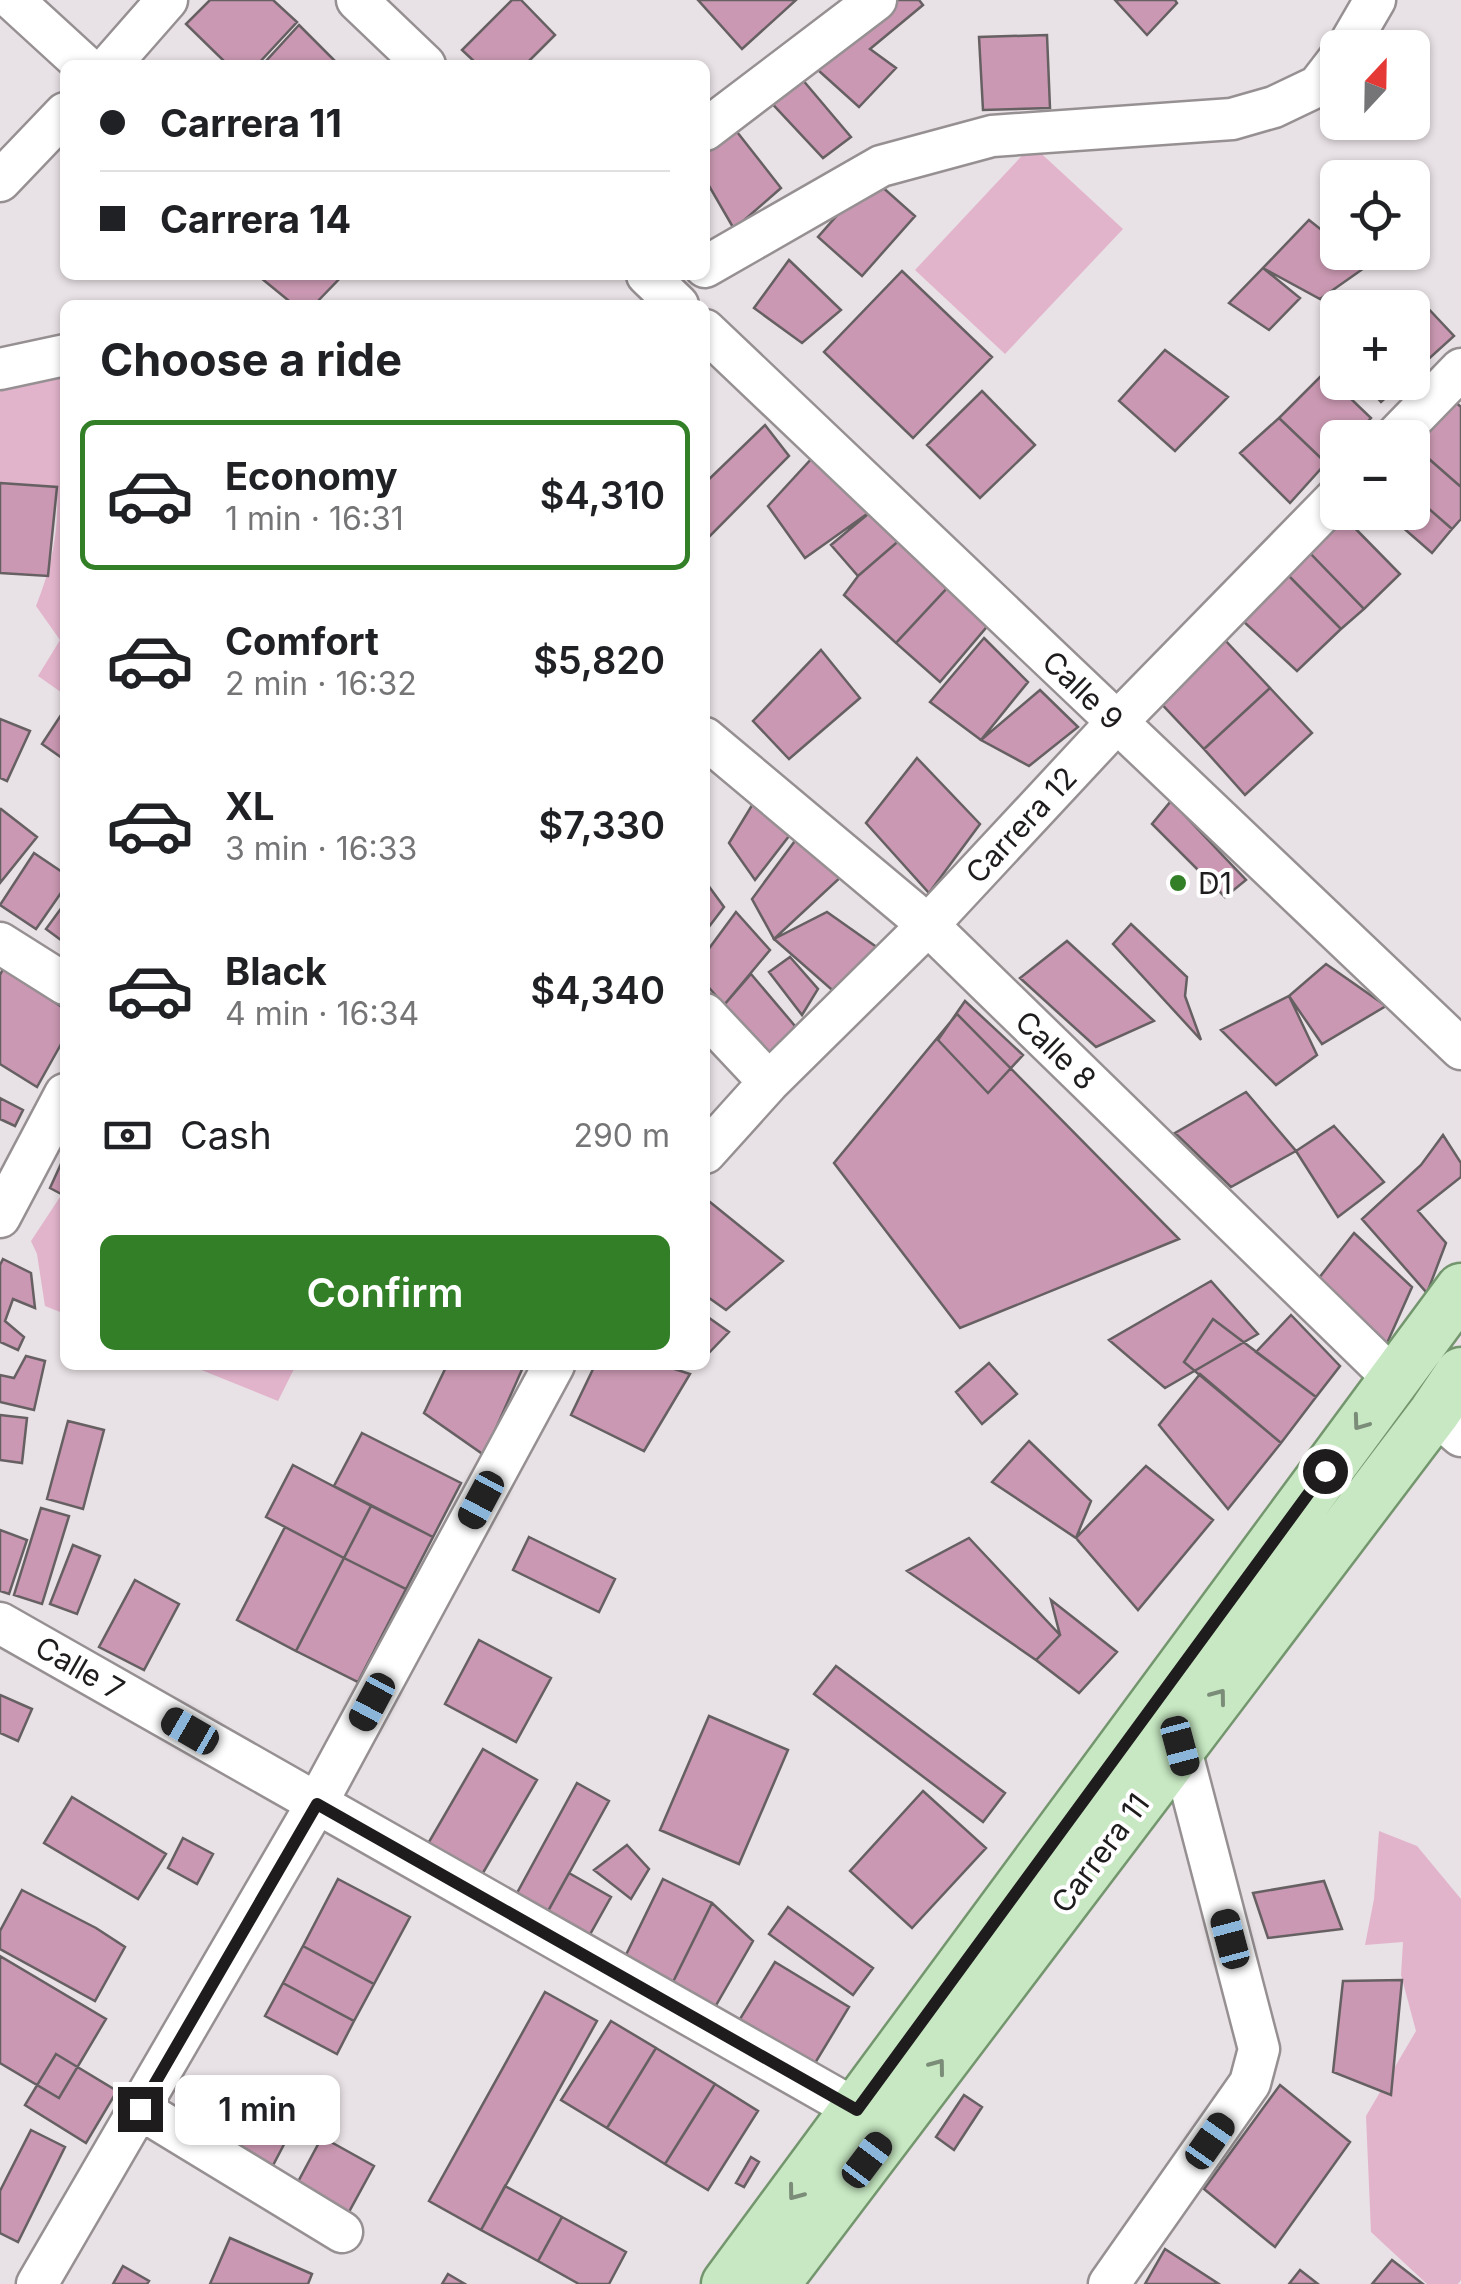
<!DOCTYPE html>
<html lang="en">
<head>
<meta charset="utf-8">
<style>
  body { margin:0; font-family:Inter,sans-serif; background:#f2f2f2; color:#202124; height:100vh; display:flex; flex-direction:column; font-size:38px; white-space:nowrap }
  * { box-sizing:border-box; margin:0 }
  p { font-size:32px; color:#757577 }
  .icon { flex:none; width:55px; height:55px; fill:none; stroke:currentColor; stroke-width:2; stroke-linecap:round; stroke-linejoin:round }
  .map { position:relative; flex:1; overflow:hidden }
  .drawer { position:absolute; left:60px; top:300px; width:650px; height:1070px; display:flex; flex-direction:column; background:#fff; border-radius:15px; box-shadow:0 2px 8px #0004 }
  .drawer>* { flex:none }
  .guide { position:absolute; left:60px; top:60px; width:650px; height:220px; border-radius:15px; box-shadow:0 2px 8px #0004; display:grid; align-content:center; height:220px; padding:0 40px; background:#fff }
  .needle { width:65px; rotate:22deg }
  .controls { position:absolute; left:1320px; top:30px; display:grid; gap:20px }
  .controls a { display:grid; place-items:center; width:110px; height:110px; border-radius:15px; background:#fff; box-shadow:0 2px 8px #0004; font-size:50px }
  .end { position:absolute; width:45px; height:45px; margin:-22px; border:12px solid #1f1c1e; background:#fff; box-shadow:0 0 0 5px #fff }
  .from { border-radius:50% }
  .bubble { position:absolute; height:70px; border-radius:15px; background:#fff; box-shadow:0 2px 8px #0004; font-size:32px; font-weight:600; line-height:70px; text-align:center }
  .car { position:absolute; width:30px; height:60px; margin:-30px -15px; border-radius:12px; box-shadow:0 0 8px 2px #0007; background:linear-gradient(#222 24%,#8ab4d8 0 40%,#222 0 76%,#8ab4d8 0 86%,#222 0) }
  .guide b { display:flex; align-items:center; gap:35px; height:95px; font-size:38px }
  .guide b+b { border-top:2px solid #e0e0e0 }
  .guide i { width:25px; height:25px; background:#202124 }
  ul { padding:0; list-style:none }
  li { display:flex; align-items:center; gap:30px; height:150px; margin:0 20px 15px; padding:0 20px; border:5px solid transparent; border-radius:15px }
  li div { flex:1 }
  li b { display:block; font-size:38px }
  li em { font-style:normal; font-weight:600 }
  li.selected { border-color:#327f27 }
  li>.icon { width:90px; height:90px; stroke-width:1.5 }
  h2 { padding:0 40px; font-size:45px; line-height:120px }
  .pay { display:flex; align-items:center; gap:25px; height:110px; padding:0 40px; font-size:38px }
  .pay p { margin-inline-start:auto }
  .primary-button { display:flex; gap:20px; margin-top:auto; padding:20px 40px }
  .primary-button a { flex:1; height:115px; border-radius:15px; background:#327f27; color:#fff; font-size:40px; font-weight:600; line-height:115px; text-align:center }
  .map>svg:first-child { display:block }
  .green { fill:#e2b4cc }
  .building { fill:#ca98b2; stroke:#666063; stroke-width:2.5 }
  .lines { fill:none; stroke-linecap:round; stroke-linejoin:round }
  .minor-casing { stroke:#979093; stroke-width:45 }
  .major-casing { stroke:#74966e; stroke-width:55 }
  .minor { stroke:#fff; stroke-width:40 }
  .major { stroke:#c7e8c2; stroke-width:50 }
  .oneway { stroke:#7b8c78 }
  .route { stroke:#1f1c1e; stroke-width:12 }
  .poi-dot { fill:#327f27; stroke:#fff; stroke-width:4 }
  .labels { text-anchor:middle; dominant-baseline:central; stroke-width:8; stroke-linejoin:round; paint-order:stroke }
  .street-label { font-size:30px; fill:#1f1c1e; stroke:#fff }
  .poi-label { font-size:30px; fill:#1f1c1e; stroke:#fff; text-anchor:start }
</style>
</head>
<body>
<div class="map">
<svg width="1461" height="2284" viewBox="0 0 1461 2284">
  <rect width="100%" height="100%" fill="#e8e1e5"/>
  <!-- green -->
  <path class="green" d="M1032,145l91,84 -118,125 -90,-84z
    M65,371v324l-27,-19 22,-36 -24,-34c16,-40 23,-75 21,-119l-57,-4v-103z
    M62,1194l3,2v118l-20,-8 -8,-52 -6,-13z
    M189,1365h107l-18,36z
    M1379,1831l38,15 44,53v381l-3,4h-31l-56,-52 -5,-116 50,-85 -15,-56 2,-33 -38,3 9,-46z"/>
  <!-- building -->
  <path class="building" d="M210,0h63l24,22 -40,43h-29l-42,-41z
    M512,0h9l34,35 -30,30h-47l-16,-15z
    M698,0h98l-54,49z
    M884,0h35l4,5 -53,44 26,19 -37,39 -51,-46z
    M1115,0h60l2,3 -30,32z
    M299,25l40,40h-69l-4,-4z
    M1047,35l3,73 -67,2 -4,-73z
    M796,72l55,65 -28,21 -57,-61z
    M730,123l51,65 -47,41 -29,-50v-36z
    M871,177l44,39 -53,60 -44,-39z
    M1309,220l29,23v9h12l17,14 -47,33 -57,-31z
    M789,260l52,50 -39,33 -48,-35z
    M1263,268l37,30 -31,32 -40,-27z
    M902,271l90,86 -79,81 -89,-86z
    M263,275h80l-29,30h-20l-33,-27z
    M1424,304l30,32 -42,38v-60z
    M1165,350l63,47 -53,54 -56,-50z
    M1324,373l47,45 -19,20h-14v14l-12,11 -47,-45z
    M1363,382h40l-22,20z
    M982,391l53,54 -55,53 -53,-53z
    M1451,398l10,9v80l-49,-43z
    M1279,418l47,45 -36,40 -50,-50z
    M765,425l24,31 -84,85v-58z
    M1412,444l49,43v32l-9,10 -40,-35z
    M814,456l60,53 -69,49 -37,-52z
    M0,483l57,4 -9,89 -48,-3z
    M1412,494l40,35 -20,24 -47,-41h27z
    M874,509l28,29 -44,38 -27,-31z
    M1344,517l56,57 -36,35 -55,-57z
    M902,538l47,48 -53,57 -52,-48 14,-19z
    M1309,552l55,57 -23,20 -53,-54z
    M1288,575l53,54 -44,42 -53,-49z
    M949,586l41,37 -50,59 -44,-39z
    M984,638l44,44 -47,58 -51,-38z
    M1223,638l47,50 -66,61 -48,-51z
    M821,650l39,48 -71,61 -36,-38z
    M1270,688l42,45 -67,62 -41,-46z
    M1040,690l38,37 -49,39 -48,-26z
    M65,709v51l-23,-16z
    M0,719l30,12 -23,50 -7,-3z
    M917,758l63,66 -51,69 -63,-70z
    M1171,801l75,79 -21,17 -73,-73z
    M754,802l35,34 -34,44 -26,-37z
    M1,809l36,28 -37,46v-73z
    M803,830l40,45 -69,64 -22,-40z
    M34,853l31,21v13l-29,42 -36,-24z
    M705,881l19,26 -19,25z
    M65,903v40l-19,-14z
    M736,912l34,38 -46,55 -19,-22v-29z
    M827,912l51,36 -39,48 -65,-57z
    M1131,924l56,53 -2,19 16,44 -88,-96z
    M1067,941l87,80 -58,26 -76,-69z
    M790,957l28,32 -16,26 -33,-43z
    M1326,964l60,42 -64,38 -33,-48z
    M3,969l62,40v28l-28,50 -37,-23v-89z
    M751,974l44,52 -30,43 -47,-57z
    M1289,996l28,59 -41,30 -55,-55z
    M965,1001l58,54 -35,38 -50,-53z
    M957,1014l222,225 -219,89 -126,-165z
    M1246,1092l50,59 -65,36 -56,-54z
    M0,1098l23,12 -8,16 -15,-7z
    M1334,1126l50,56 -46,35 -42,-66z
    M1443,1135l18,28v14l-43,34 28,32 -19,50 -65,-74 59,-54z
    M65,1155v41l-15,-8z
    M705,1198l78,63 -57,49 -21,-15z
    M1354,1233l58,54 -28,63 -65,-72z
    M3,1259l28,14 4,35 -22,-9 -8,22 19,16 -6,13 -18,-8v-77z
    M1211,1281l47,53 -93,54 -56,-48z
    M705,1315l24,17 -24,25z
    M1291,1315l49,51 -24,31 -60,-45z
    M1213,1319l103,78 -35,46 -97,-81z
    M26,1356l19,5 -11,49 -34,-8v-27l14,3z
    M989,1363l28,31 -35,30 -26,-32z
    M447,1365h77l-40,90 -60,-42z
    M595,1365h67l28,9 -46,77 -73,-36z
    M1200,1374l81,69 -53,66 -69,-84z
    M0,1415l27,3 -5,45 -22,-3z
    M68,1421l36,9 -21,79 -36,-10z
    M362,1433l99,50 -28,54 -99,-51z
    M1029,1441l62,60 -15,37 -84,-56z
    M293,1465l78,41 -27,52 -78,-41z
    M1146,1466l67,54 -75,90 -62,-72z
    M371,1506l62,31 -27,52 -62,-31z
    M41,1508l28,8 -27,88 -28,-9z
    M285,1527l59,31 -48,93 -59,-31z
    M0,1530l27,10 -18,54 -9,-3z
    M529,1537l86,42 -16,33 -86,-42z
    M969,1538l91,97 -24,25 -129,-89z
    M73,1545l27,11 -23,58 -27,-10z
    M344,1558l62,31 -48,93 -62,-31z
    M135,1580l44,24 -35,66 -45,-23z
    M1051,1600l66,52 -38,41 -43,-33 24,-25z
    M479,1640l72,38 -35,64 -71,-38z
    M836,1666l169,127 -22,29 -169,-128z
    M0,1695l32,14 -14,32 -18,-8z
    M709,1716l79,34 -49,114 -79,-34z
    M483,1749l54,31 -57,98 -54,-31z
    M577,1783l32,18 -67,121 -31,-18z
    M923,1791l63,57 -74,80 -62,-57z
    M72,1797l94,57 -28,45 -94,-56z
    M183,1838l30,16 -16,30 -29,-16z
    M627,1845l22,24 -18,30 -37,-29z
    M569,1873l42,24 -27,48 -42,-23z
    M338,1879l72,38 -36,67 -71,-38z
    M663,1879l49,24 -42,85 -47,-27z
    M1324,1881l18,48 -74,9 -15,-45z
    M22,1890l74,38 29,19 -30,54 -95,-52v-18z
    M712,1903l41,38 -42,73 -41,-26z
    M788,1907l85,61 -20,27 -84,-61z
    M303,1946l71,38 -20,37 -71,-38z
    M0,1956l106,63 -47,79 -59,-35z
    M775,1962l74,45 -43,71 -74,-46z
    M1402,1980l-11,115 -58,-23 10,-91z
    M283,1983l71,38 -17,33 -72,-38z
    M545,1992l52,29 -116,209 -52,-29z
    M611,2021l45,27 -49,80 -46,-28z
    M656,2048l59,36 -50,80 -58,-36z
    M56,2054l61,37 -31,52 -61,-38z
    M715,2084l43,27 -50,79 -43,-26z
    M1280,2085l70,57 -75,105 -71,-58z
    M210,2088l82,41 -22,42 -81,-42z
    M964,2095l18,12 -28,43 -18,-13z
    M31,2130l34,17 -47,95 -18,-9v-42z
    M322,2137l52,29 -30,55 -52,-28z
    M751,2157l8,5 -15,25 -8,-4z
    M505,2186l57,31 -24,44 -57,-31z
    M562,2217l64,35 -17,32h-30l-41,-23z
    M230,2238l82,36 -4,10h-98z
    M1165,2249l54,35h-74z
    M1392,2260l31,24h-51z
    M123,2266l26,15 -2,3h-34z
    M1300,2270l18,14h-29z
    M448,2274l17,10h-23z"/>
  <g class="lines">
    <!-- minor casing -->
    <g class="minor-casing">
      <path id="minor" d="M13,0l71,65
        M357,0l68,65
        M1347,48l28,-48
        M110,65l57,-65
        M705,130l171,-130
        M0,181l65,-68
        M705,267l176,-101 111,-30 240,-17 42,-12 44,-21 20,-26
        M647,275l31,30
        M705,330l756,719
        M0,369l65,-14
        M1394,438l67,-69
        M705,738l223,187 465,453
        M0,943l65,41
        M705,1014l64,68
        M705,1153l64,-71 159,-157 189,-203 221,-226
        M0,1217l65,-123
        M1434,1413l27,23
        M0,1623l878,499
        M140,2109l202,123
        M37,2284l280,-481 237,-438
        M1109,2284l141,-201 9,-34 -79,-303"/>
    </g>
    <!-- major casing -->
    <g class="major-casing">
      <path id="major" d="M727,2284l734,-995
        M774,2284l660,-871 27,-40"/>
    </g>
    <!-- minor -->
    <use href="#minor" class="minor"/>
    <!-- major -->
    <use href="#major" class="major"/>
  </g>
  <!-- one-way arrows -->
  <defs><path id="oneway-chevron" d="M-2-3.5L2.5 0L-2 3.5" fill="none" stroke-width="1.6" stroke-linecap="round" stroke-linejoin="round" transform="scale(2.5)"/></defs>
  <g class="oneway">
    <use href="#oneway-chevron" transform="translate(1360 1423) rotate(126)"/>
    <use href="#oneway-chevron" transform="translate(1219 1696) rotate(-53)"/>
    <use href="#oneway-chevron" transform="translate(938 2066) rotate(-53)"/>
    <use href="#oneway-chevron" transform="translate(795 2193) rotate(127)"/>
  </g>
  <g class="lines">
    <!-- route -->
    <path class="route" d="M140,2109l177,-305 540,306 468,-639"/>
  </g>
  <!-- markers -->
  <circle class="poi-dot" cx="1178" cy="883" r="10"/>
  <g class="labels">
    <!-- street labels -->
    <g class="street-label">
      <text transform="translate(1083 690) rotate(44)">Calle 9</text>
      <text transform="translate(1021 825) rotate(-47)">Carrera 12</text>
      <text transform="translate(1056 1050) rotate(44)">Calle 8</text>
      <text transform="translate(80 1668) rotate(30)">Calle 7</text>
      <text transform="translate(1100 1853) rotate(-53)">Carrera 11</text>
    </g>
    <!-- poi labels -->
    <g class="poi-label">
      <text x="1198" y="883">D1</text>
    </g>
  </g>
</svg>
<div class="controls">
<a><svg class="needle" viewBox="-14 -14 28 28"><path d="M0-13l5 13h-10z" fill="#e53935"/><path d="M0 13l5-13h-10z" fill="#757577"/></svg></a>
<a><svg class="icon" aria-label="locate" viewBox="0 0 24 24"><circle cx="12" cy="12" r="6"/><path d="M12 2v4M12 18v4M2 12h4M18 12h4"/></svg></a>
<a>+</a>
<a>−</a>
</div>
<i class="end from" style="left:1325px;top:1471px"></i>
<i class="end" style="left:140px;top:2109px"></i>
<div class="bubble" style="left:175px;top:2075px;width:165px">1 min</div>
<i class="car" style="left:481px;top:1500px;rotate:208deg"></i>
<i class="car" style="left:372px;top:1702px;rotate:208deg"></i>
<i class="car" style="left:190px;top:1731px;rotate:300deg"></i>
<i class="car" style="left:1180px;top:1746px;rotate:165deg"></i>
<i class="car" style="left:1230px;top:1939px;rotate:345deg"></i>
<i class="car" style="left:1210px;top:2141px;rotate:35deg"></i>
<i class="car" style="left:867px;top:2160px;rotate:37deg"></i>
<div class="guide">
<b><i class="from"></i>Carrera 11</b>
<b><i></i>Carrera 14</b>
</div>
<section class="drawer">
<h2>Choose a ride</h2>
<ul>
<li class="selected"><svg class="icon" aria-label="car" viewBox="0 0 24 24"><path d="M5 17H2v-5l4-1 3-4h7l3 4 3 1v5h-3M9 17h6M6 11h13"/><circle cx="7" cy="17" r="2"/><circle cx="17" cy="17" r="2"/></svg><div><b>Economy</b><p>1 min · 16:31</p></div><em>$4,310</em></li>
<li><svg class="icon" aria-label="car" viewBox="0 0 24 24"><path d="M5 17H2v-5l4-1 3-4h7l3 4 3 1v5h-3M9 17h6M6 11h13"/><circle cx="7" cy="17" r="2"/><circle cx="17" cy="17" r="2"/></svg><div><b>Comfort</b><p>2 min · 16:32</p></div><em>$5,820</em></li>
<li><svg class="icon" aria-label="car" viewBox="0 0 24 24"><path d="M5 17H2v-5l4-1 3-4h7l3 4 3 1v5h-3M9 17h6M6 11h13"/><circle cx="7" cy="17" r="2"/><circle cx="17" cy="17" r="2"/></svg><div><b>XL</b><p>3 min · 16:33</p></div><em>$7,330</em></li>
<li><svg class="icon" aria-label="car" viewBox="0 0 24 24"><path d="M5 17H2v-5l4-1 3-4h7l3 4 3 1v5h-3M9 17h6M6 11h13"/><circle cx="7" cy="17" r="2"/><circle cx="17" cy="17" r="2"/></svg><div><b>Black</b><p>4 min · 16:34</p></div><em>$4,340</em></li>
</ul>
<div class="pay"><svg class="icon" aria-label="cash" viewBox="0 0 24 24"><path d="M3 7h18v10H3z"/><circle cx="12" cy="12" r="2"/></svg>Cash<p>290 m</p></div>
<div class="primary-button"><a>Confirm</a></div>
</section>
</div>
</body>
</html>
